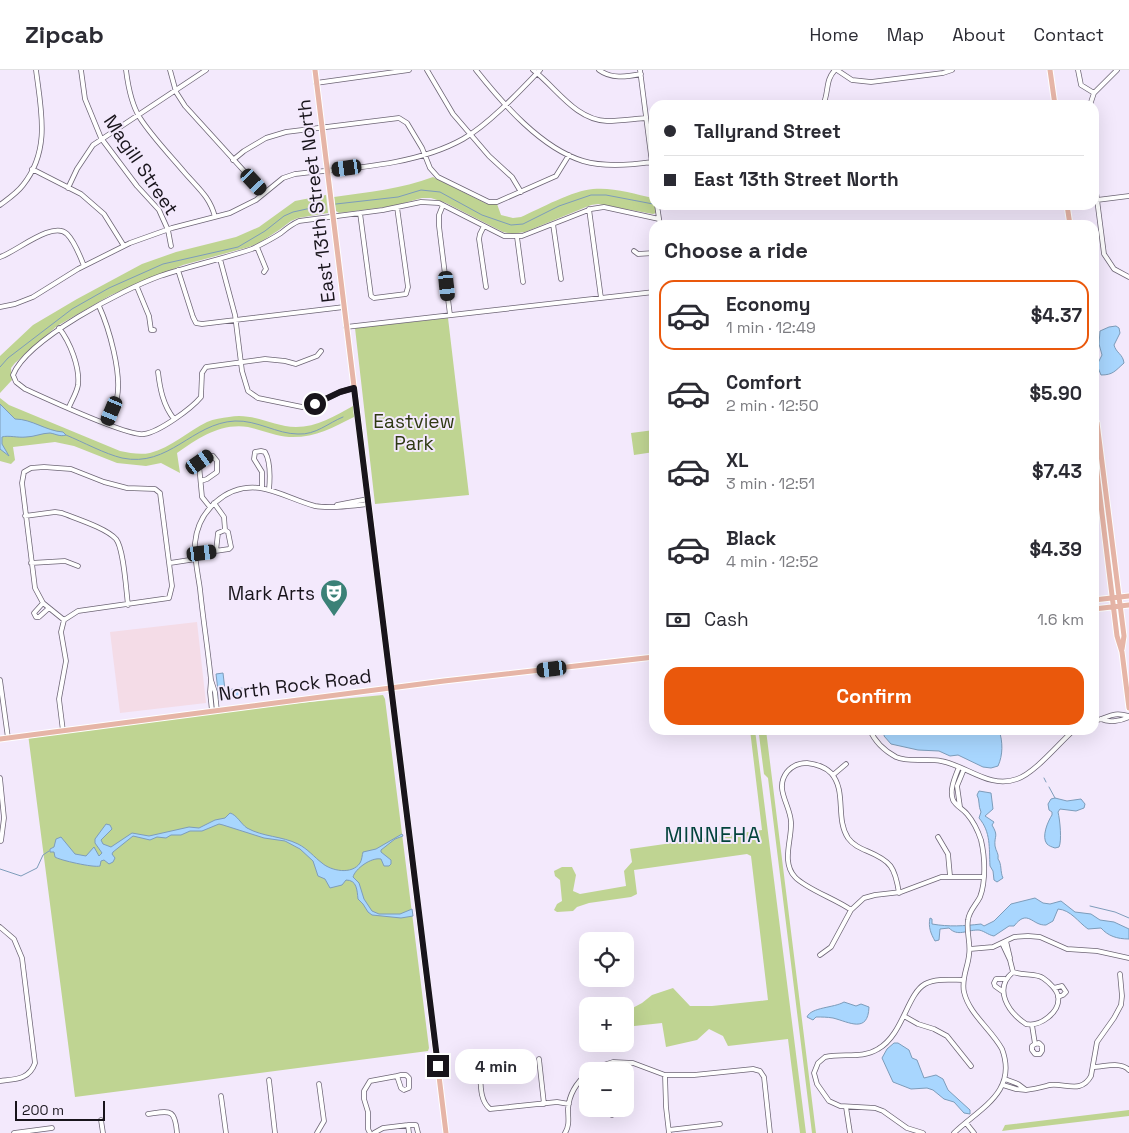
<!DOCTYPE html>
<html lang="en">
<head>
<meta charset="utf-8">
<style>
  body { margin:0; font-family:"Space Grotesk",sans-serif; background:#f7f7f7; color:#2b2b33; height:100vh; display:flex; flex-direction:column; font-size:19px; white-space:nowrap }
  * { box-sizing:border-box; margin:0 }
  p { font-size:16px; color:#7c7c81 }
  .icon { flex:none; width:28px; height:28px; fill:none; stroke:currentColor; stroke-width:2; stroke-linecap:round; stroke-linejoin:round }
  .map { position:relative; flex:1; overflow:hidden }
  .details { position:absolute; left:649px; top:150px; width:450px; height:515px; display:flex; flex-direction:column; background:#fff; border-radius:15px; box-shadow:0 5px 20px #0002 }
  .details>* { flex:none }
  .hud { position:absolute; left:649px; top:30px; width:450px; height:110px; border-radius:15px; box-shadow:0 5px 20px #0002; display:grid; align-content:center; height:110px; padding:0 15px; background:#fff }
  .buttons { position:absolute; left:579px; top:862px; display:grid; gap:10px }
  .buttons a { display:grid; place-items:center; width:55px; height:55px; border-radius:10px; background:#fff; box-shadow:0 5px 20px #0002; font-size:25px }
  .scale { position:absolute; left:15px; bottom:12px; width:90px; box-sizing:border-box; padding-left:5px; border:2px solid #18141b; border-top:0; font-size:14px; line-height:18px; white-space:nowrap; color:#18141b; -webkit-text-stroke:4px #f3e9fc; paint-order:stroke }
  .end { position:absolute; width:22px; height:22px; margin:-11px; border:6px solid #18141b; background:#fff; box-shadow:0 0 0 2px #fff }
  .from { border-radius:50% }
  .bubble { position:absolute; height:35px; border-radius:15px; background:#fff; box-shadow:0 5px 20px #0002; font-size:16px; font-weight:800; line-height:35px; text-align:center }
  .car { position:absolute; width:15px; height:30px; margin:-15px -8px; border-radius:6px; box-shadow:0 0 4px 1px #0007; background:linear-gradient(#222 24%,#8ab4d8 0 40%,#222 0 76%,#8ab4d8 0 86%,#222 0) }
  .hud b { display:flex; align-items:center; gap:18px; height:48px; font-size:19px }
  .hud b+b { border-top:1px solid #e1e1e2 }
  .hud i { width:12px; height:12px; background:#2b2b33 }
  ul { padding:0; list-style:none }
  li { display:flex; align-items:center; gap:15px; height:70px; margin:0 10px 8px; padding:0 5px; border:2px solid transparent; border-radius:15px }
  li div { flex:1 }
  li b { display:block; font-size:19px }
  li em { font-style:normal; font-weight:800 }
  li.current { border-color:#ea580c }
  li>.icon { width:45px; height:45px; stroke-width:1.5 }
  h2 { padding:0 15px; font-size:22px; line-height:60px }
  .pay { display:flex; align-items:center; gap:12px; height:55px; padding:0 15px; font-size:19px }
  .pay p { margin-inline-start:auto }
  .action { display:flex; gap:10px; margin-top:auto; padding:10px 15px }
  .action a { flex:1; height:58px; border-radius:15px; background:#ea580c; color:#fff; font-size:20px; font-weight:800; line-height:58px; text-align:center }
  header { display:flex; align-items:center; gap:30px; box-sizing:border-box; height:70px; padding:0 25px; background:#fff; border-bottom:1px solid #e1e1e2 }
  header strong { font-size:24px }
  nav { display:flex; gap:28px; margin-inline-start:auto; font-size:18px }
  .map>svg:first-child { display:block }
  .medical { fill:#f4dce7 }
  .green { fill:#bfd492 }
  .water { fill:#a8d6fe; stroke:#7d9cba }
  .lines { fill:none; stroke-linecap:round; stroke-linejoin:round }
  .stream { stroke:#7d9cba; stroke-width:1 }
  .minor-casing { stroke:#6d6575; stroke-width:5.5 }
  .major-casing { stroke:#fff; stroke-width:7 }
  .minor { stroke:#fff; stroke-width:4 }
  .major { stroke:#e6b5a7; stroke-width:5 }
  .route { stroke:#18141b; stroke-width:6 }
  .labels { text-anchor:middle; dominant-baseline:central; stroke-width:4; stroke-linejoin:round; paint-order:stroke }
  .street-label { font-size:19px; fill:#18141b; stroke:#f3e9fc }
  .park-label { font-size:19px; fill:#2f3913; stroke:#f3e9fc }
  .poi-label { font-size:19px; fill:#18141b; stroke:#f3e9fc; text-anchor:end }
  .quarter-label { font-size:21px; letter-spacing:1px; fill:#03433c; stroke:#f3e9fc }
</style>
</head>
<body>
<header>
<strong>Zipcab</strong>
<nav><a>Home</a><a>Map</a><a>About</a><a>Contact</a></nav>
</header>
<div class="map">
<svg width="1129" height="1063" viewBox="0 0 1129 1063">
  <rect width="100%" height="100%" fill="#f3e9fc"/>
  <!-- medical -->
  <path class="medical" d="M197,552l9,81 -86,10 -10,-81z"/>
  <!-- green -->
  <path class="green" d="M433,107l54,27h10l4,11 12,3 8,-1c18,-8 53,-27 72,-28 20,-2 41,5 61,9l2,15 -3,1 -55,-10 -7,1 -66,27 -13,2 -9,-2 -57,-29 -15,-5h-9l-29,8 -54,7 -3,-2 -2,-14c33,-5 68,-8 99,-20z
    M326,125l2,18 -30,5 -7,3 -12,9 -20,13 -10,4 -66,18 -72,30 -54,31 -42,37 -4,5 1,12 -12,13v-37l33,-31 44,-26 65,-35 34,-12 60,-15 23,-10 36,-26z
    M448,248l21,177 -94,9 -20,-176z
    M0,328l9,7 111,46c10,2 20,4 30,2 21,-5 38,-22 57,-31 7,-3 15,-4 22,-5 24,-5 44,10 67,10 21,0 39,-11 57,-21l1,11c-22,11 -39,21 -65,20 -14,-1 -28,-7 -41,-10 -28,-4 -49,11 -71,26l3,20 -19,-10 -15,3 -29,-3 -43,-17 -19,-4 -42,5 2,13 -4,4 -11,-3z
    M654,360v22l-20,3 -3,-22z
    M383,625l2,4 44,349 -1,3 -353,46 -47,-363 175,-22z
    M750,660h5l51,403h-6l-12,-94 -60,7 -5,-10 -14,-7 -12,11 -31,7 -4,-24 -37,4v-15l17,-9 10,-8 21,-7 17,18h22l56,-6 -17,-144 -4,-2 -113,16 3,24 -6,3 -42,6 -12,4 -4,4 -16,1 -3,-2 3,-6 5,-3 -2,-21 -5,-4 -1,-5 8,-4h10l4,8 -3,16 7,3 46,-8 -2,-15 8,-9 -2,-13 132,-19z
    M761,660h5l50,403h-4l-44,-355 -4,-4 -5,-39z
    M1129,1040v6l-127,15 3,-6z"/>
  <!-- water -->
  <path class="water" d="M1116,256l3,2 1,5 -6,12c2,8 9,9 10,18 -9,8 -11,12 -23,12l-4,-10 5,-10 -3,-11 1,-13 9,-4z
    M0,334l15,15c17,0 31,12 48,13l3,3c-6,2 -10,-1 -16,-2 -8,0 -16,4 -24,4 -8,1 -18,-2 -24,0v7l7,12 -9,-7z
    M223,603l2,17 19,-2 1,8 -26,3 -3,-25z
    M885,660h114c4,12 4,25 -1,36l-7,2 -8,-1 -25,-12 -8,1 -11,-5 -21,-1 -27,-6 -7,-8z
    M979,721l12,2 2,16 -8,7 9,6 -2,3c7,12 2,10 3,21 1,6 4,7 3,13 4,5 2,13 5,19l-6,4 -3,-2 -1,-9 -3,-5c-1,-18 1,-34 -11,-48l2,-6c-3,-6 -1,-12 -4,-17z
    M1055,728l12,3 14,-2 4,5 -1,4 -8,3 -16,-2 -2,3c2,8 4,29 1,35l-4,1c-3,-1 -6,-2 -8,-4 -6,-7 1,-23 5,-29v-3l-3,-2 -1,-6 3,-5z
    M230,743c7,2 11,11 17,15 16,9 35,8 51,16 10,5 16,13 24,19 9,8 30,12 38,0 2,-3 2,-8 3,-11l13,-3 26,-15 1,2 -8,3 -14,11v2l10,8v4l-2,2h-5l-3,-7c-10,-2 -26,10 -28,18l6,6 5,16 8,12 7,3h21l12,-5 1,7 -12,2 -29,-3 -4,-3 -5,-8 -5,-5c-1,-9 -1,-19 -12,-19l-4,5 -12,3 -5,-9 -7,-3 -5,-15 -13,-12 -15,-8 -21,-3 -41,-13 -4,-1 -17,7h-12l-9,4h-10l-5,3 -9,-1 -7,3 -17,-4 -20,16 -1,2 3,4 -2,4 -4,2 -5,-4 -3,1 -1,5c-6,2 -41,-6 -45,-9l-1,-5h-4v-3l4,-2 2,-8 5,-2 14,17 11,2 8,-9 5,9 3,-3 -7,-10v-4l11,-15 4,1 2,4 -11,11 2,4 8,3 21,-14 17,3 40,-9 10,1 16,-8 10,-2z
    M1035,828l8,5 7,1 11,-3 14,11 16,2 9,6 14,2 15,7v10c-12,0 -21,-3 -28,-11l-13,1c-10,-7 -17,-19 -30,-20l-5,12 -7,4c-14,1 -18,-17 -32,1h-5l-15,10c-6,-1 -11,-6 -16,-6 -12,0 -20,7 -29,-2l-9,1 -1,11 -4,1c-4,-7 -7,-14 -5,-23l2,1v5c17,3 32,2 49,0l3,2 10,-5 17,-17z
    M844,932l12,4 5,-2 8,3c-1,27 -20,15 -36,11 -6,-1 -11,-1 -17,-1l-3,3 -6,-3c4,-10 27,-9 37,-15z
    M894,973h4l11,7 3,8 5,2 7,18 12,-3 7,4 5,11 22,20v4l-6,-1 -10,-11 -10,-3 -11,-9 -6,-2 -16,1 -18,-7 -11,-24 5,-9z"/>
  <g class="lines">
    <!-- stream -->
    <path class="stream" d="M336,134l62,-7 23,-7 19,2 42,23 29,10 12,-1 36,-18 32,-11h15l47,9
      M662,136l25,-1
      M0,297l8,-9 64,-49 37,-21 54,-24 75,-17 27,-16 19,-15 9,-4 32,-7
      M66,365c17,7 39,19 56,23 47,10 70,-35 113,-37 22,-1 42,13 63,13 18,1 30,-11 45,-17
      M1044,708l2,4
      M1049,717l6,11
      M0,799l21,7 16,-8 6,-13 6,-4
      M1090,836l25,6 14,6"/>
    <!-- minor casing -->
    <g class="minor-casing">
      <path id="minor" d="M81,0l4,29 16,39 36,48 22,24 9,20 3,16
        M126,0c2,16 5,34 14,48 13,20 30,37 45,55 13,15 25,24 30,44
        M170,0l6,22 9,14 79,87
        M427,0l26,44 36,42 23,21 9,15
        M476,0c27,34 65,78 107,91 20,6 48,4 69,1
        M533,0c23,17 42,50 74,51 13,0 26,-2 39,-3
        M599,0c12,9 27,7 42,4
        M640,0l14,109
        M837,0l15,10 19,2 72,-9 9,-3
        M1078,0l3,15 13,8
        M316,13l93,-13
        M823,35c6,-12 2,-25 12,-35
        M1090,35l4,-12 23,-23
        M233,90l11,-9 22,-13 20,-6 113,-14 8,5 15,25 8,20 8,9 51,25h8l59,-26 13,-21
        M32,99l49,25 23,20 20,32
        M1094,106l10,78 10,15 15,8
        M68,118l9,-19 16,-24 113,-75
        M1097,130l32,-4
        M0,135c8,-6 17,-12 23,-20 28,-35 18,-75 13,-115
        M443,135l-4,10v11l11,89
        M657,135l3,20
        M589,139l12,89
        M360,143l11,83 3,2 32,-4 2,-7 -11,-80
        M553,154l8,55
        M484,156l-4,8 -1,5 7,48
        M517,167l6,45
        M257,177l9,22 -2,3
        M634,181l4,3 16,-1
        M0,187c16,-5 53,-37 67,-23 8,8 13,22 17,32
        M220,189l15,56 7,56 6,20 10,7 44,9 13,-3 25,-12 14,-4
        M178,200l15,47 3,6 6,1 142,-17
        M137,217l12,29 2,14h3
        M99,236c10,22 23,67 18,92 -1,8 -7,17 -10,25
        M0,237l15,-3 18,-7 45,-28 52,-26 42,-15 58,-15 26,-13 27,-22 12,-4c54,-6 120,-8 168,-35 26,-15 56,-47 77,-69
        M346,257l308,-35
        M59,258c11,14 21,39 19,57 -1,7 -6,15 -9,22
        M321,281l-4,5 -21,8 -11,-3 -20,-2 -59,8 -4,6 -1,24c-10,12 -42,35 -57,37 -16,3 -99,-36 -119,-45l-9,-7 -3,-7c14,-36 111,-86 147,-99 30,-10 62,-17 92,-27 10,-5 20,-10 29,-16 6,-5 11,-9 18,-12l84,-11 38,-8 18,1 65,33h18l69,-27 13,-2 55,12
        M158,302c2,17 5,33 16,47
        M44,397l27,2 33,13 23,6 28,1 5,4 12,93 -3,12 -91,13 -14,9 -21,-17 -8,-15 -13,-105 2,-11 7,-4z
        M201,411l6,-2 10,-7v-11l-4,-5c-5,-1 -12,4 -14,9l3,32 8,10
        M262,418v-16l-8,-13 1,-7 6,-1 4,1c6,10 5,27 4,38
        M214,433l10,14 1,13
        M337,435l31,-6
        M25,446l30,-4 7,1c15,6 44,15 54,26 8,10 10,51 12,66
        M195,484l34,-5 2,-2 -3,-15 -3,-2 -7,3 -2,18
        M31,493l34,-2 13,5
        M170,493l26,-4
        M43,533l-9,10 2,4h3l10,-9
        M0,610l8,58
        M211,610l4,12 2,19
        M212,641l-2,-19 1,-12c-3,-30 -8,-61 -11,-91 -2,-15 -6,-31 -5,-46 3,-33 32,-59 65,-55 19,3 36,13 55,18 15,3 37,0 53,-2
        M1101,649c8,4 20,2 28,-2
        M1094,651c15,-3 17,-10 35,-5
        M870,660c5,12 15,21 26,27 14,6 31,1 45,4 27,5 48,28 76,18 18,-6 42,-36 57,-49
        M63,661l-4,-32 7,-38 -5,-29 3,-12
        M833,705l13,-11
        M0,708l4,40 -3,23
        M960,737l-3,-21 7,-17
        M938,767l10,17 2,22
        M851,840c-15,-11 -45,-21 -56,-33 -14,-15 -3,-37 -4,-55 -1,-18 -17,-33 -4,-50 5,-6 12,-9 20,-9 9,1 17,3 24,10 16,18 4,45 17,65 5,7 12,10 19,13 24,10 28,16 32,42
        M0,857l14,12 8,19 13,105c-6,17 -20,16 -35,18
        M1006,871l4,17
        M1002,873l8,17 3,12c-20,17 -5,40 13,52 14,3 35,-12 32,-28 -1,-6 -9,-14 -15,-18 -7,-5 -19,-2 -30,-6
        M970,879l23,-2 21,-10 14,-1 12,1 27,12 30,2 32,7
        M820,885l11,-8 20,-37 13,-12 11,-3 26,-3 40,-15h43
        M1054,918l8,-2 4,6 -3,3 -5,2
        M1002,921l-7,-5 -1,-3 2,-4h9
        M904,946l14,8 16,5 13,7 24,30
        M1032,955l3,19 -3,2v4l3,4h5l2,-3v-5l-3,-3 -4,1
        M539,989l5,45
        M482,996l-2,4c1,13 -1,30 10,39l67,-7 12,2
        M1093,997c11,0 27,-6 36,3
        M590,1001l4,-3 19,-6 20,1 32,12h29l59,-6 7,2 4,6 6,56
        M401,1005h5l3,3v10l-5,2 -3,-2 -4,-12z
        M665,1005l1,32 3,26
        M269,1010l6,53
        M1003,1015l13,4 10,1 -8,-6 -13,-5
        M1026,1020c9,-1 16,-3 24,-5 16,-2 31,9 41,-9l6,-34 17,-24 7,-13 1,-9 -2,-22
        M221,1026l5,37
        M846,1037l4,26
        M611,1039l1,6
        M148,1044c22,-3 27,-6 29,19
        M101,1050l2,13
        M966,1053l8,10
        M669,1060l51,-6
        M14,1063l38,-5
        M317,1063l7,-12 -5,-37
        M370,1063l-2,-4v-17l-4,-13v-8l6,-10 27,-5
        M374,1063l9,-5 25,-3
        M409,1063l-1,-8h8l2,8
        M565,1063c5,-8 3,-15 3,-24 1,-14 9,-27 20,-36
        M923,1063l-16,-5 -24,-17 -8,-3 -35,-2 -11,-5 -12,-17 -3,-11 4,-10 7,-6c18,-4 37,2 53,-8 25,-14 29,-55 47,-65 11,-6 27,-4 38,-4
        M954,1063c26,-25 64,-41 48,-84 -11,-20 -33,-35 -38,-57 -3,-13 4,-25 5,-37 2,-12 -3,-23 -1,-35 1,-9 8,-15 12,-23 6,-16 5,-40 1,-57 -3,-9 -8,-19 -14,-26 -4,-5 -11,-8 -14,-14 -4,-10 2,-23 6,-33"/>
    </g>
    <!-- major casing -->
    <g class="major-casing">
      <path id="major" d="M315,0l131,1063
        M1050,0l5,35
        M1067,135l3,20
        M1094,348l3,5 27,213 -2,13
        M1094,378l23,188 5,16 7,56
        M1094,530l35,-4
        M1094,539l35,-4
        M0,669l444,-58 210,-24"/>
    </g>
    <!-- minor -->
    <use href="#minor" class="minor"/>
    <!-- major -->
    <use href="#major" class="major"/>
  </g>
  <g class="lines">
    <!-- route -->
    <path class="route" d="M315,334l25,-12 14,-4 84,678"/>
  </g>
  <!-- icons -->
  <defs>
    <g id="theatre-pin" transform="scale(1.4375)"><path d="M0 17L-7.5 6A9.5 9.5 0 1 1 7.5 6Z" fill="#3b8177" stroke="#f3e9fc"/><path d="M-5-5.5Q0-4 5-5.5V0Q5 5 0 6Q-5 5-5 0ZM-3.3-2.5H-1v1.5H-3.3ZM1-2.5H3.3v1.5H1ZM-2.8 1Q0 5.5 2.8 1Z" fill="#fff"/></g>
  </defs>
  <g fill-rule="evenodd">
    <use href="#theatre-pin" x="334" y="523"/>
  </g>
  <g class="labels">
    <!-- street labels -->
    <g class="street-label">
      <text transform="translate(141 95) rotate(56)">Magill Street</text>
      <text transform="translate(316 131) rotate(-97)">East 13th Street North</text>
      <text transform="translate(295 615) rotate(-7)">North Rock Road</text>
    </g>
    <!-- park labels -->
    <g class="park-label">
      <text x="414" y="351">Eastview<tspan x="414" dy="22">Park</tspan></text>
    </g>
    <!-- poi labels -->
    <g class="poi-label">
      <text x="315" y="523">Mark Arts</text>
    </g>
    <!-- quarter labels -->
    <g class="quarter-label">
      <text x="713" y="764">MINNEHA</text>
    </g>
  </g>
</svg>
<div class="buttons">
<a><svg class="icon" aria-label="locate" viewBox="0 0 24 24"><circle cx="12" cy="12" r="6"/><path d="M12 2v4M12 18v4M2 12h4M18 12h4"/></svg></a>
<a>+</a>
<a>−</a>
</div>
<div class="scale">200 m</div>
<i class="end from" style="left:315px;top:334px"></i>
<i class="end" style="left:438px;top:996px"></i>
<div class="bubble" style="left:455px;top:979px;width:82px">4 min</div>
<i class="car" style="left:347px;top:98px;rotate:262deg"></i>
<i class="car" style="left:254px;top:112px;rotate:137deg"></i>
<i class="car" style="left:447px;top:216px;rotate:174deg"></i>
<i class="car" style="left:112px;top:341px;rotate:203deg"></i>
<i class="car" style="left:200px;top:392px;rotate:55deg"></i>
<i class="car" style="left:202px;top:483px;rotate:83deg"></i>
<i class="car" style="left:552px;top:599px;rotate:263deg"></i>
<div class="hud">
<b><i class="from"></i>Tallyrand Street</b>
<b><i></i>East 13th Street North</b>
</div>
<section class="details">
<h2>Choose a ride</h2>
<ul>
<li class="current"><svg class="icon" aria-label="car" viewBox="0 0 24 24"><path d="M5 17H2v-5l4-1 3-4h7l3 4 3 1v5h-3M9 17h6M6 11h13"/><circle cx="7" cy="17" r="2"/><circle cx="17" cy="17" r="2"/></svg><div><b>Economy</b><p>1 min · 12:49</p></div><em>$4.37</em></li>
<li><svg class="icon" aria-label="car" viewBox="0 0 24 24"><path d="M5 17H2v-5l4-1 3-4h7l3 4 3 1v5h-3M9 17h6M6 11h13"/><circle cx="7" cy="17" r="2"/><circle cx="17" cy="17" r="2"/></svg><div><b>Comfort</b><p>2 min · 12:50</p></div><em>$5.90</em></li>
<li><svg class="icon" aria-label="car" viewBox="0 0 24 24"><path d="M5 17H2v-5l4-1 3-4h7l3 4 3 1v5h-3M9 17h6M6 11h13"/><circle cx="7" cy="17" r="2"/><circle cx="17" cy="17" r="2"/></svg><div><b>XL</b><p>3 min · 12:51</p></div><em>$7.43</em></li>
<li><svg class="icon" aria-label="car" viewBox="0 0 24 24"><path d="M5 17H2v-5l4-1 3-4h7l3 4 3 1v5h-3M9 17h6M6 11h13"/><circle cx="7" cy="17" r="2"/><circle cx="17" cy="17" r="2"/></svg><div><b>Black</b><p>4 min · 12:52</p></div><em>$4.39</em></li>
</ul>
<div class="pay"><svg class="icon" aria-label="cash" viewBox="0 0 24 24"><path d="M3 7h18v10H3z"/><circle cx="12" cy="12" r="2"/></svg>Cash<p>1.6 km</p></div>
<div class="action"><a>Confirm</a></div>
</section>
</div>
</body>
</html>
